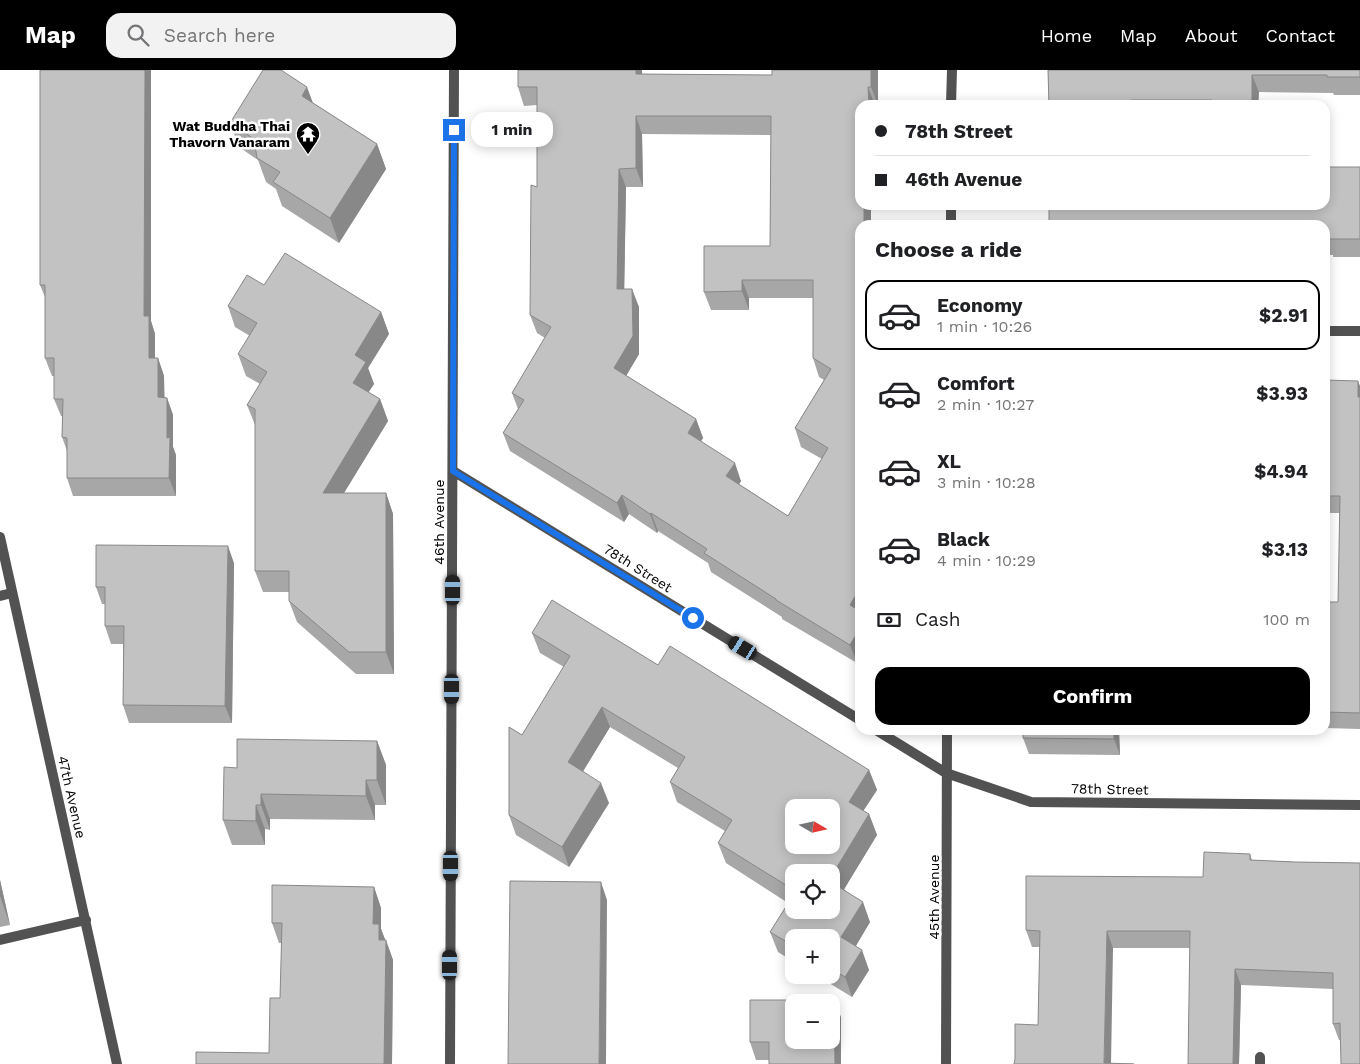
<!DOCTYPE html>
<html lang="en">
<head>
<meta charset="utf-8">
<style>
  body { margin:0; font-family:"Work Sans",sans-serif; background:#f2f2f2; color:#202124; height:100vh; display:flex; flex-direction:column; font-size:19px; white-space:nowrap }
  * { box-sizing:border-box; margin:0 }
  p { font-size:16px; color:#757577 }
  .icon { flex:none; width:28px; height:28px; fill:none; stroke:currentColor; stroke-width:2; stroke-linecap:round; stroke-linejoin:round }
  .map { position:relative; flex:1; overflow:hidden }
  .side { position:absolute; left:855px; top:150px; width:475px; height:515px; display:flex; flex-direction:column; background:#fff; border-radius:15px; box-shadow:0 2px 12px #0003 }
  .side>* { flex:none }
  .top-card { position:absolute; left:855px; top:30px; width:475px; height:110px; border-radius:15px; box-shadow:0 2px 12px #0003; display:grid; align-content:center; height:110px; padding:0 20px; background:#fff }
  .needle { width:32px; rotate:99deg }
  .fabs { position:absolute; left:785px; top:729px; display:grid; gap:10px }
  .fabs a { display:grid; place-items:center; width:55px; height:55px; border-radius:10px; background:#fff; box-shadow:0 2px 12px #0003; font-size:25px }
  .end { position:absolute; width:22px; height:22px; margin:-11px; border:6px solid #1a73e8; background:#fff; box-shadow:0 0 0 2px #fff }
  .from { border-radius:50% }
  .bubble { position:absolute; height:35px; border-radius:15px; background:#fff; box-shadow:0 2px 12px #0003; font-size:16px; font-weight:700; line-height:35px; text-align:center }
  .car { position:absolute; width:15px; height:30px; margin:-15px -8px; border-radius:6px; box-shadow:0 0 4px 1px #0007; background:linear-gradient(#222 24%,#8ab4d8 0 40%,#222 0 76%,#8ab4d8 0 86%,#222 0) }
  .top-card b { display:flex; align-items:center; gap:18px; height:48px; font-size:19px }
  .top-card b+b { border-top:1px solid #e0e0e0 }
  .top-card i { width:12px; height:12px; background:#202124 }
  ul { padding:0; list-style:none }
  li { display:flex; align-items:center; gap:15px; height:70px; margin:0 10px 8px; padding:0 10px; border:2px solid transparent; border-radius:15px }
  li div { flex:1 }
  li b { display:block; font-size:19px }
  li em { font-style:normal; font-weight:700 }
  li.current { border-color:#000 }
  li>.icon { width:45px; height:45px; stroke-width:1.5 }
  h2 { padding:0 20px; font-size:22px; line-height:60px }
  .pay { display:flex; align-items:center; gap:12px; height:55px; padding:0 20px; font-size:19px }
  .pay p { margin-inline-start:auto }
  .action { display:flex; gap:10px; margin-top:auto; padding:10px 20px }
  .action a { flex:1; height:58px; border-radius:15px; background:#000; color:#fff; font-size:20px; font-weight:700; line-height:58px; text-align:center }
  header { display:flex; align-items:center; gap:30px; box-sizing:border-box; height:70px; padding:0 25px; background:#000; color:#fff }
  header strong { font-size:24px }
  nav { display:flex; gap:28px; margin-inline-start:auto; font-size:18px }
  .search { width:350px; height:45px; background:#f2f2f2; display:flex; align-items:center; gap:12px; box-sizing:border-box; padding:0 18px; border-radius:15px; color:#757577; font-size:19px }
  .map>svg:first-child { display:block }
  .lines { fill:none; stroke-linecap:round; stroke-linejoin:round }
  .service { stroke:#525252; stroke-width:10 }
  .minor { stroke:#525252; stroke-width:10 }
  .wall { fill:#a7a7a7; fill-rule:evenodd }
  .shaded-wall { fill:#888 }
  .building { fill:#c2c2c2; stroke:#888; fill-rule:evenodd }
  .route { stroke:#1a73e8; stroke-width:6 }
  .labels { text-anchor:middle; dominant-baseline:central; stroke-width:5; stroke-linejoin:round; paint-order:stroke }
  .poi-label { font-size:14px; font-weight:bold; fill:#000; stroke:#fff; text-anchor:end }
  .street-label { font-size:14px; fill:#000; stroke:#fff }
</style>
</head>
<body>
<header>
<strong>Map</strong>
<div class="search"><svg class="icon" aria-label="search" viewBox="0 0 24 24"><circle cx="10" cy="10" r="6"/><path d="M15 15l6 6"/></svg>Search here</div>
<nav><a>Home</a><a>Map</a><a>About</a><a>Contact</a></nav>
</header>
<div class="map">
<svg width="1360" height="994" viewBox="0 0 1360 994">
  <rect width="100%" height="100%" fill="#fff"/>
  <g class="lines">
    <!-- service -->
    <path class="service" d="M0,526l12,-3
      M0,870l86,-20
      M1260,994v-7"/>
    <!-- minor -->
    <path class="minor" d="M951,35l1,-35
      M951,155v-20
      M1325,261h35
      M453,401l407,249
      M0,467l117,527
      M876,660l70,43 85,29 329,3
      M450,994l4,-994
      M946,994l1,-334"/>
  </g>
  <!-- wall -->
  <path class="wall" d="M40,0h111v251l4,13v24h3l6,18v21l3,1 6,17v32l3,8v41h-103l-6,-18v-27l-5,-14v-21h-1l-7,-17v-23h-2l-7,-18v-61l-5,-12z
    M518,0h124v4l130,1v-5h106v35h-18l11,100v20h-11l-3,438 -75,-44v-2l-71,-45 -3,-9 -50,-32 -1,2 -28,-19 -5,8 -114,-71 -7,-18 15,-24 -6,-16 33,-55 -8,-5 -7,-18 7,-128v-82l-13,1 -6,-19zM642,64l129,1 -1,111 -66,46 7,18h38v-12h64v60l6,19 5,3 -29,48 6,19 21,12 -34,57 -49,-32 2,-3 -40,-40 2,-3 -7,-19 -70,-43 13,-22v-47l-15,-18 2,-102h17z
    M1048,0h312v25h-26l-1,-2 -74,-1 -1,13h-209z
    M313,33l64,41 9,25 -47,74 -57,-37 -6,-17 -10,-7 -8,-22 -19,-13 -9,-24z
    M1360,97v90h-27v-2h-8v-30z
    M264,215l117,27 8,22 -21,34 6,16 -6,8 12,7 8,22 -44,72h42l7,21 1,160h-38l-59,-52 -8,-21v-9h-26l-8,-21v-146l-8,-20 13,-21 -14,-8 -8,-22 12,-18 -15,-9 -7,-21z
    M1325,310l35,6v343l-35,-1v-126h13l2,-89h-15z
    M234,493l-2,160h-103l-6,-18v-61h-12l-6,-18v-22h-3l-6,-17z
    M532,563l126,32 211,105 8,20 -14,21 6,3 8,21 -33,54 26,33 -14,24 13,24 -17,27 -36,-22h15v-37h-37v24l-16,-10 -8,-20 18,-29 -62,-40 -8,-20 7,-12 -48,-29 -7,-20 8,-14 -68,-41 -27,44 26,32 -40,64 -53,-32 -7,-20 13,-80 42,-68 -24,-14zM794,802l37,38h-37z
    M1119,660l1,25 -91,-1 -6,-16z
    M377,671l9,24v40h-11v15l-105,-1v11l-5,-1v16h-33l-9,-25 14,-52z
    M1250,784l2,6 43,2 65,1 -20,177h-1l-6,-16v-35l-92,-4 -2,79h-51l2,-116h-77l-99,116 24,-39 2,-78h-8l-6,-17 177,-53z
    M0,810l10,45 -10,2z
    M374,817l7,21v21l12,31 -1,104h-196l73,-11 11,-55 2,-55h-3l-7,-20z
    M841,947v47h-72v-4h-13l-6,-18z"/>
  <!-- shaded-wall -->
  <path class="shaded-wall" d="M145,0h6v251l4,13v42l-6,-18 -5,-42z
    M636,0h6l1,23 -7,-19z
    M871,0h7v35l-7,-18z
    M1252,5l7,17 -1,13h-6z
    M307,17l9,24 -14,-15z
    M868,17l7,18h-6z
    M636,46l6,18 1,53 -7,-19z
    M377,74l9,25 -47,74 -9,-25z
    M619,99l7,18 -2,120 -7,-18z
    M864,135h7v20h-7z
    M742,210l7,18v12l-7,-19z
    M632,219l7,18v47l-19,32 -6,-18z
    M381,242l8,22 -21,34 6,16 -13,20 -8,-21 2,-28z
    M158,288l6,18 1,39 -7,-18z
    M1358,311l2,5v17l-2,-6z
    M167,328l6,17v32l3,8v41l-7,-18 -2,-40z
    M380,329l8,22 -57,93 -8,-21z
    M696,349l7,19 -8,13 -7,-18z
    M735,393l6,18 -8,13 -7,-18z
    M386,423l7,21 1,160 -8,-22z
    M622,425l7,19 -5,8 -7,-19z
    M651,443l7,18 -1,2 -7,-19z
    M228,476l6,17 -2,160 -7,-17z
    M860,487v15l-3,-9z
    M860,518v29l-10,-12z
    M860,558v30l-3,5 -7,-18z
    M602,637l8,20 -34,56 -8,-21z
    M1114,660h5l1,25 -6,-16z
    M377,671l9,24v40l-9,-25z
    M869,700l8,20 -21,32 -7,-20z
    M366,710l9,25v15l-9,-24z
    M601,713l8,20 -40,64 -7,-20z
    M261,724l9,25v11l-9,-25z
    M256,735l9,24v16l-9,-24z
    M869,744l8,21 -40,66 -6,-15v-9z
    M0,810l10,45 -10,-29z
    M601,812l6,18 -1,164h-7z
    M374,817l7,21v21l5,13v-2l7,20 -1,104h-8l-11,-140z
    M863,832l7,20 -21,35 -8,-20z
    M1107,861l6,17 -2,116 -7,-1z
    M862,880l7,20 -17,27 -7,-20z
    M1235,899l6,16 -2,79h-6z
    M834,930l7,17v47h-6z"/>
  <!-- building -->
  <path class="building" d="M40,0h105l-1,246h5v42h9v39l9,1v40l3,-1 -1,41h-102v-40l-5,-1 1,-38h-9v-41h-9v-73h-5z
    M263,0h18l26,17 -5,9 75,48 -47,74 -57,-36 7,-10 -23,-14 -3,-19 -24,-16z
    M518,0h118v4l136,1v-5h99v17h-3l1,18h-9v100h4v20h-4v332l-3,6 3,2v23l-10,17 10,6v17l-10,17 -74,-45v-1l-72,-46 3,-4 -56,-36 -1,1 -28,-19 -5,8 -114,-70 21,-33 -12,-7 39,-66 -21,-12 1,-130 6,2v-100h-19zM636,46h135l-1,130h-66v46l38,-1v-11h71v78l18,11 -36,59 33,20 -40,68 -62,-40 9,-13 -47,-30 8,-14 -82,-51 19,-32 -1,-47h-15l2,-120 17,-1z
    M1048,0h312v7h-33v-2h-75v30h-40v-5h-81v5h-82z
    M1325,97h35v72h-33v-1h-2v-13h-276v-20h276z
    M285,183l96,59 -26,43 11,7 -13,21 27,16 -57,94h63v159h-37l-60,-51v-30h-34v-162l-8,-4 20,-33 -29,-18 19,-31 -29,-17 19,-31 17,10z
    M1325,310l33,1v16h2v316l-35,-1v-110h13l2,-106h-15z
    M96,475l132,1 -3,160 -102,-1 1,-79h-19v-39h-9z
    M552,530l106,65 12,-19 199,124 -20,32 20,12 -38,63v-5h-37v18l-76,-47 14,-23 -62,-38 15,-25 -83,-50 -34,55 33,21 -39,64 -53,-32v-88l13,8 48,-79 -38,-23zM794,738h37v37h-37z
    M1023,660h91v9l-91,-1z
    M237,669l140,2v39h-11v16l-105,-2v11h-5v16l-33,-1 1,-53 13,1z
    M1204,782l46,2v6l45,2 65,1v201h-19l-1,-41 -7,1v-51l-98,-4 -2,95h-45l2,-133h-83l-3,132 30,1h-120l1,-5v-35l23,1 2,-94 -14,-1v-54l177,1z
    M510,811l91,1 -2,182h-91z
    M831,812l32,20 -22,35 21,13 -17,27 -14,-8v-31h-37v8l-24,-14 24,-38v16h37z
    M272,815l102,2 -1,37h6v16h7l-2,124h-188v-12l73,1 1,-55h10l2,-75h-10z
    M750,930h84l1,64h-66v-22h-19zM794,932h37v38h-37z"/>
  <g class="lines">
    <!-- route -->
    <path class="route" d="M454,60l-1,341 240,147"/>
  </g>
  <!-- icons -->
  <defs>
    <g id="temple-pin" transform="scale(1.25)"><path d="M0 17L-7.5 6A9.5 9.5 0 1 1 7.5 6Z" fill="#000" stroke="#fff"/><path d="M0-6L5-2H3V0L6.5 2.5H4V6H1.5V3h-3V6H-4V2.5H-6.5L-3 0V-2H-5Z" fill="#fff"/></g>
  </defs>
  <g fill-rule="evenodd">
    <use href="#temple-pin" x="308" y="64"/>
  </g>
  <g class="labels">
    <!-- poi labels -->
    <g class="poi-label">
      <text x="290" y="56">Wat Buddha Thai<tspan x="290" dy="16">Thavorn Vanaram</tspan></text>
    </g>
    <!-- street labels -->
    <g class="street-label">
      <text transform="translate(439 452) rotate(-90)">46th Avenue</text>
      <text transform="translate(638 498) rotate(32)">78th Street</text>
      <text transform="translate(1110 719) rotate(1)">78th Street</text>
      <text transform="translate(72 727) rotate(77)">47th Avenue</text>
      <text transform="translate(934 827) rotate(-90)">45th Avenue</text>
    </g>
  </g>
</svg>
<div class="fabs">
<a><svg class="needle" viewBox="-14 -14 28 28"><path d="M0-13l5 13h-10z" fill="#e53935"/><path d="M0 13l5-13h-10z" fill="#757577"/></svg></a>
<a><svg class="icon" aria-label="locate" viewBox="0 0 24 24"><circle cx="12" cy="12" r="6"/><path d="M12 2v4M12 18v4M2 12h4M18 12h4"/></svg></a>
<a>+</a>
<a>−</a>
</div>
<i class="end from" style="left:693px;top:548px"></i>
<i class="end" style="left:454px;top:60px"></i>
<div class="bubble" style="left:471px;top:42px;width:82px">1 min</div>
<i class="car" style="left:453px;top:520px;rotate:0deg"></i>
<i class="car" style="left:743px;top:578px;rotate:301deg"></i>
<i class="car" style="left:452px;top:619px;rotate:180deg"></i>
<i class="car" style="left:451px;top:796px;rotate:180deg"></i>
<i class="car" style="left:450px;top:895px;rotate:0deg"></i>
<div class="top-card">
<b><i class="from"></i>78th Street</b>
<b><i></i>46th Avenue</b>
</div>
<section class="side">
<h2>Choose a ride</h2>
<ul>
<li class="current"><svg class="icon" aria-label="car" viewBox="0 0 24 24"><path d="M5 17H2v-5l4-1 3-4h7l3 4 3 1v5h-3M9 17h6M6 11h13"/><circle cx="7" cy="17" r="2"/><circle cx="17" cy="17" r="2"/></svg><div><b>Economy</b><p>1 min · 10:26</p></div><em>$2.91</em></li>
<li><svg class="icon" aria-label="car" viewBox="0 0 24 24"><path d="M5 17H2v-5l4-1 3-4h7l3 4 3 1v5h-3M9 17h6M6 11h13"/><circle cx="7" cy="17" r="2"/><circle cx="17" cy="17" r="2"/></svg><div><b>Comfort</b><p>2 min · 10:27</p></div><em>$3.93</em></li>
<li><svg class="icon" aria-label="car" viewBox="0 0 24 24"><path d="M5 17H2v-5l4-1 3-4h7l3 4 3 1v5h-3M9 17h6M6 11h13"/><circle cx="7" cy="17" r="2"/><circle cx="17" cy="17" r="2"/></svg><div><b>XL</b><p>3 min · 10:28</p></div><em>$4.94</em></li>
<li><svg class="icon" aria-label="car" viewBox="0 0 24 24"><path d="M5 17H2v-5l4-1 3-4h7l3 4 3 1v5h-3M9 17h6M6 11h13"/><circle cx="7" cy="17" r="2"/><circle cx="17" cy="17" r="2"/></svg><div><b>Black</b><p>4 min · 10:29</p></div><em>$3.13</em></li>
</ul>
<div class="pay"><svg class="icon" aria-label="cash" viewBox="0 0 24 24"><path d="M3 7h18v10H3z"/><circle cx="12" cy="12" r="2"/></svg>Cash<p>100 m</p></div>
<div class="action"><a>Confirm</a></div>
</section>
</div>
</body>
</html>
